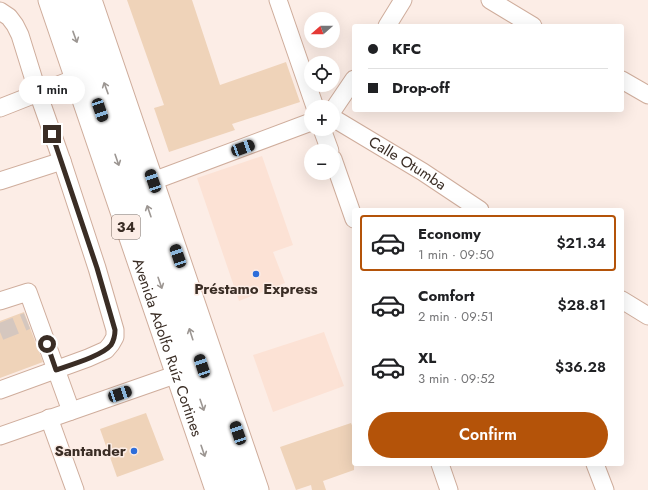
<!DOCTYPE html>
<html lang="en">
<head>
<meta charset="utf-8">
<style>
  body { margin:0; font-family:Jost,sans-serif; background:#f2f2f2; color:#202124; height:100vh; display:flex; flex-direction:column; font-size:15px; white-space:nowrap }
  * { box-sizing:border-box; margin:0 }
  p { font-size:13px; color:#757577 }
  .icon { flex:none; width:22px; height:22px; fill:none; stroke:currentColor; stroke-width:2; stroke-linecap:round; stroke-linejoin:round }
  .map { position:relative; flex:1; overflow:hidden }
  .details { position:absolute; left:352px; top:208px; width:272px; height:258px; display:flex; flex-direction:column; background:#fff; border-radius:4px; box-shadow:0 4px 16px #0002 }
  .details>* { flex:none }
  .guide { position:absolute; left:352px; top:24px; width:272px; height:88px; border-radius:4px; box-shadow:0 4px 16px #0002; display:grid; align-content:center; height:88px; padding:0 16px; background:#fff }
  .needle { width:26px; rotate:250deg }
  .tools { position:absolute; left:304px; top:12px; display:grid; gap:8px }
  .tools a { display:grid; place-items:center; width:36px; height:36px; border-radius:50%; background:#fff; box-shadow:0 4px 16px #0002; font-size:20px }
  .end { position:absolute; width:18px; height:18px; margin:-9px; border:5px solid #3a2d25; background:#fff; box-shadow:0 0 0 2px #fff }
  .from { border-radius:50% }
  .bubble { position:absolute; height:28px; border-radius:14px; background:#fff; box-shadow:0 4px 16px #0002; font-size:13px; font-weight:600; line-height:28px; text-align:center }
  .car { position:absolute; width:12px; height:24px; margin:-12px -6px; border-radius:5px; box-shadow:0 0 3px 1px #0007; background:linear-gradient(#222 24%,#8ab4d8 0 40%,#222 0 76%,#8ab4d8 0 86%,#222 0) }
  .guide b { display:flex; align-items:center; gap:14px; height:38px; font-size:15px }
  .guide b+b { border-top:1px solid #e0e0e0 }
  .guide i { width:10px; height:10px; background:#202124 }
  ul { padding:7px 0 0; list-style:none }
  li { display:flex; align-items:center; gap:12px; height:56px; margin:0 8px 6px; padding:0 8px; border:2px solid transparent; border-radius:4px }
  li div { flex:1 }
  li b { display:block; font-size:15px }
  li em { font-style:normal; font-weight:600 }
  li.selected { border-color:#b45309 }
  li>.icon { width:36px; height:36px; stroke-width:1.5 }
  .action { display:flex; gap:8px; margin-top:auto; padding:8px 16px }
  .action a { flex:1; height:46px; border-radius:24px; background:#b45309; color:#fff; font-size:16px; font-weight:600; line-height:46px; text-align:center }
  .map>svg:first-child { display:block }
  .built { fill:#fce2d5 }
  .building { fill:#efd3b9 }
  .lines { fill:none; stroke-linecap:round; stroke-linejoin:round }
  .minor-tunnel { stroke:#d5c7bf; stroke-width:17; stroke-dasharray:17 8; stroke-linecap:butt }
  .minor-casing { stroke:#cfad9c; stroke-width:19 }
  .major-casing { stroke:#cfad9c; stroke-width:23 }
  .minor { stroke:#fff; stroke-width:17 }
  .major { stroke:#fff; stroke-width:21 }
  .oneway { stroke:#9c9692 }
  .route { stroke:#3a2d25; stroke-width:5 }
  .poi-dot { fill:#2d6dda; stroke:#fcede6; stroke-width:1.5 }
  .labels { text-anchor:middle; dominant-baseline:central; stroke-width:3; stroke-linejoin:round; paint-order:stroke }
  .shield { fill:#fcede6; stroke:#74675f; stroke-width:1 }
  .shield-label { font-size:14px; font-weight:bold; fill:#3a2d25 }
  .street-label { font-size:15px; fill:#3a2d25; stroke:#fcede6 }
  .poi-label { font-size:15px; font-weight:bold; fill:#3a2d25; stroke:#fcede6 }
</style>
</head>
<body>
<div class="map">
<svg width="648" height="490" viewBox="0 0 648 490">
  <rect width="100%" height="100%" fill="#fcede6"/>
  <!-- built -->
  <path class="built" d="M262,156l31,89 -20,7 12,31 -46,18 -42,-123z
    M324,332l20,54 -71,26 -20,-57z"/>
  <!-- building -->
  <path class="building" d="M127,0h65l28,85 66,-23 14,40 -68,22 3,6 -66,22 -15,-44 10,-3z
    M24,312l19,50 -43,16v-57z
    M146,413l18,47 -47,17 -17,-48z
    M351,423l3,7v40l-31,11 3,9h-14l-1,-5 -15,5 -16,-43z"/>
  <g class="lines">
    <!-- minor-tunnel -->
    <path class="minor-tunnel" d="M0,332l27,-11"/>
    <!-- minor casing -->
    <g class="minor-casing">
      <g id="minor">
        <path d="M62,0l170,490"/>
        <path d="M75,0c60,162 113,327 170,490"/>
        <path d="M278,0l37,107"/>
        <path d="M490,0l43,26"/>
        <path d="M0,11l9,6 6,8 5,10 18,58 24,68 35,107 18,62v7l-4,7 -5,6 -18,8 -88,32"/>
        <path d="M387,26l16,-26"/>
        <path d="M622,80l26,15"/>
        <path d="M0,108l76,-30"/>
        <path d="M333,110l21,-31"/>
        <path id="s1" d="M333,118l90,54 57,38"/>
        <path d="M322,129l8,22"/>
        <path d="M333,159l21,60"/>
        <path d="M0,181l62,-20"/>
        <path d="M153,181l158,-59"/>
        <path d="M622,300l26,16"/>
        <path d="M0,301l28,-9 43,119"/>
        <path d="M49,418l26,72"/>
        <path d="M0,436l189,-66"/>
        <path d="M440,464l9,26"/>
        <path d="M595,464l10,26"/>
      </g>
    </g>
    <!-- major casing -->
    <g class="major-casing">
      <g id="major">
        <path id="s2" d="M49,0l167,490"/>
        <path d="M91,0c56,163 110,327 167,490"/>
      </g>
    </g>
    <!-- minor -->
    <use href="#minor" class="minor"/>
    <!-- major -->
    <use href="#major" class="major"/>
  </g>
  <!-- one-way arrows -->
  <defs><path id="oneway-shaft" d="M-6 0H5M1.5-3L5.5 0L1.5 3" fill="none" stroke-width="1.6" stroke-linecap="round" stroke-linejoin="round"/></defs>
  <g class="oneway">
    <use href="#oneway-shaft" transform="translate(75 37) rotate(70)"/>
    <use href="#oneway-shaft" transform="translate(106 88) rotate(-110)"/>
    <use href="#oneway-shaft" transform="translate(117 160) rotate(71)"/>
    <use href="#oneway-shaft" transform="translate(149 211) rotate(-109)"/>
    <use href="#oneway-shaft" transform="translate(160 283) rotate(71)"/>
    <use href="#oneway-shaft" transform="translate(191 334) rotate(-108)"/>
    <use href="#oneway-shaft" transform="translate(202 405) rotate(71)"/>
    <use href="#oneway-shaft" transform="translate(203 451) rotate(71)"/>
  </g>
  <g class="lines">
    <!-- route -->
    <path class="route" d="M47,344l9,26c14,-5 46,-14 55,-25 3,-5 4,-10 4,-15l-18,-62 -45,-134"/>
  </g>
  <!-- markers -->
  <g class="poi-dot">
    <circle cx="256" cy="274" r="4"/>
    <circle cx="134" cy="451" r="4"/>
  </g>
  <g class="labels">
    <!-- shield labels -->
    <rect class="shield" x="112" y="215" width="28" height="24" rx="3"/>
    <g class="shield-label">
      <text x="126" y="227">34</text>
    </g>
    <!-- street labels -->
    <g class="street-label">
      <text stroke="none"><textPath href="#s1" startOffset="87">Calle Otumba</textPath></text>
      <text stroke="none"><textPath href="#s2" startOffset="367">Avenida Adolfo Ruíz Cortines</textPath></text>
    </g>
    <!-- poi labels -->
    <g class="poi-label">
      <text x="256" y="289">Préstamo Express</text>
      <text x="126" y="451" text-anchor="end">Santander</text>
    </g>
  </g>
</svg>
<div class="tools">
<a><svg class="needle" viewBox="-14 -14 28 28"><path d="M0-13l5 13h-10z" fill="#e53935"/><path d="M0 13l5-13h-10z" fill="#757577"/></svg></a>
<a><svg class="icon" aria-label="locate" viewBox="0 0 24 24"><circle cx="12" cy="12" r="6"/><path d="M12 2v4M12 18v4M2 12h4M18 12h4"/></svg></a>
<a>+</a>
<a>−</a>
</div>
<i class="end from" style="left:47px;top:344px"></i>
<i class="end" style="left:52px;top:134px"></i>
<div class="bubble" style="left:19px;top:76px;width:66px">1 min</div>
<i class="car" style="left:100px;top:110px;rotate:161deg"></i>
<i class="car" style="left:243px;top:148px;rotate:70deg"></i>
<i class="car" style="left:153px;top:181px;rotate:341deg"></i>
<i class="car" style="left:178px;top:256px;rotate:341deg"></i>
<i class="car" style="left:202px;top:366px;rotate:342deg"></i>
<i class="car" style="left:120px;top:394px;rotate:71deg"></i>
<i class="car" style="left:238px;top:433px;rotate:341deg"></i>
<div class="guide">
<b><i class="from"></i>KFC</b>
<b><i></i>Drop-off</b>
</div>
<section class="details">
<ul>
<li class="selected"><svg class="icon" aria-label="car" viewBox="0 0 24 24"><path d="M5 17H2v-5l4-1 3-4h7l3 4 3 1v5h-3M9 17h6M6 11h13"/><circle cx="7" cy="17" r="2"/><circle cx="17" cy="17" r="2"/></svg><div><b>Economy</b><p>1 min · 09:50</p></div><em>$21.34</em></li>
<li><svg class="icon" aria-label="car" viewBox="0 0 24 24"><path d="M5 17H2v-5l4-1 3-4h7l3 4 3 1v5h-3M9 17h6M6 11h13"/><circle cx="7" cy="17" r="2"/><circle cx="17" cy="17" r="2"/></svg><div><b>Comfort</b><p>2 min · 09:51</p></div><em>$28.81</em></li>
<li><svg class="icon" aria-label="car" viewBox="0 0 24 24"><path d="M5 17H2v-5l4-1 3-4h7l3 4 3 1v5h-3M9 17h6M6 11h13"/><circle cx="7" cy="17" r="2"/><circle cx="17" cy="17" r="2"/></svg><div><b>XL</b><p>3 min · 09:52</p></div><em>$36.28</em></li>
</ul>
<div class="action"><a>Confirm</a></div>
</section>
</div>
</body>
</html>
